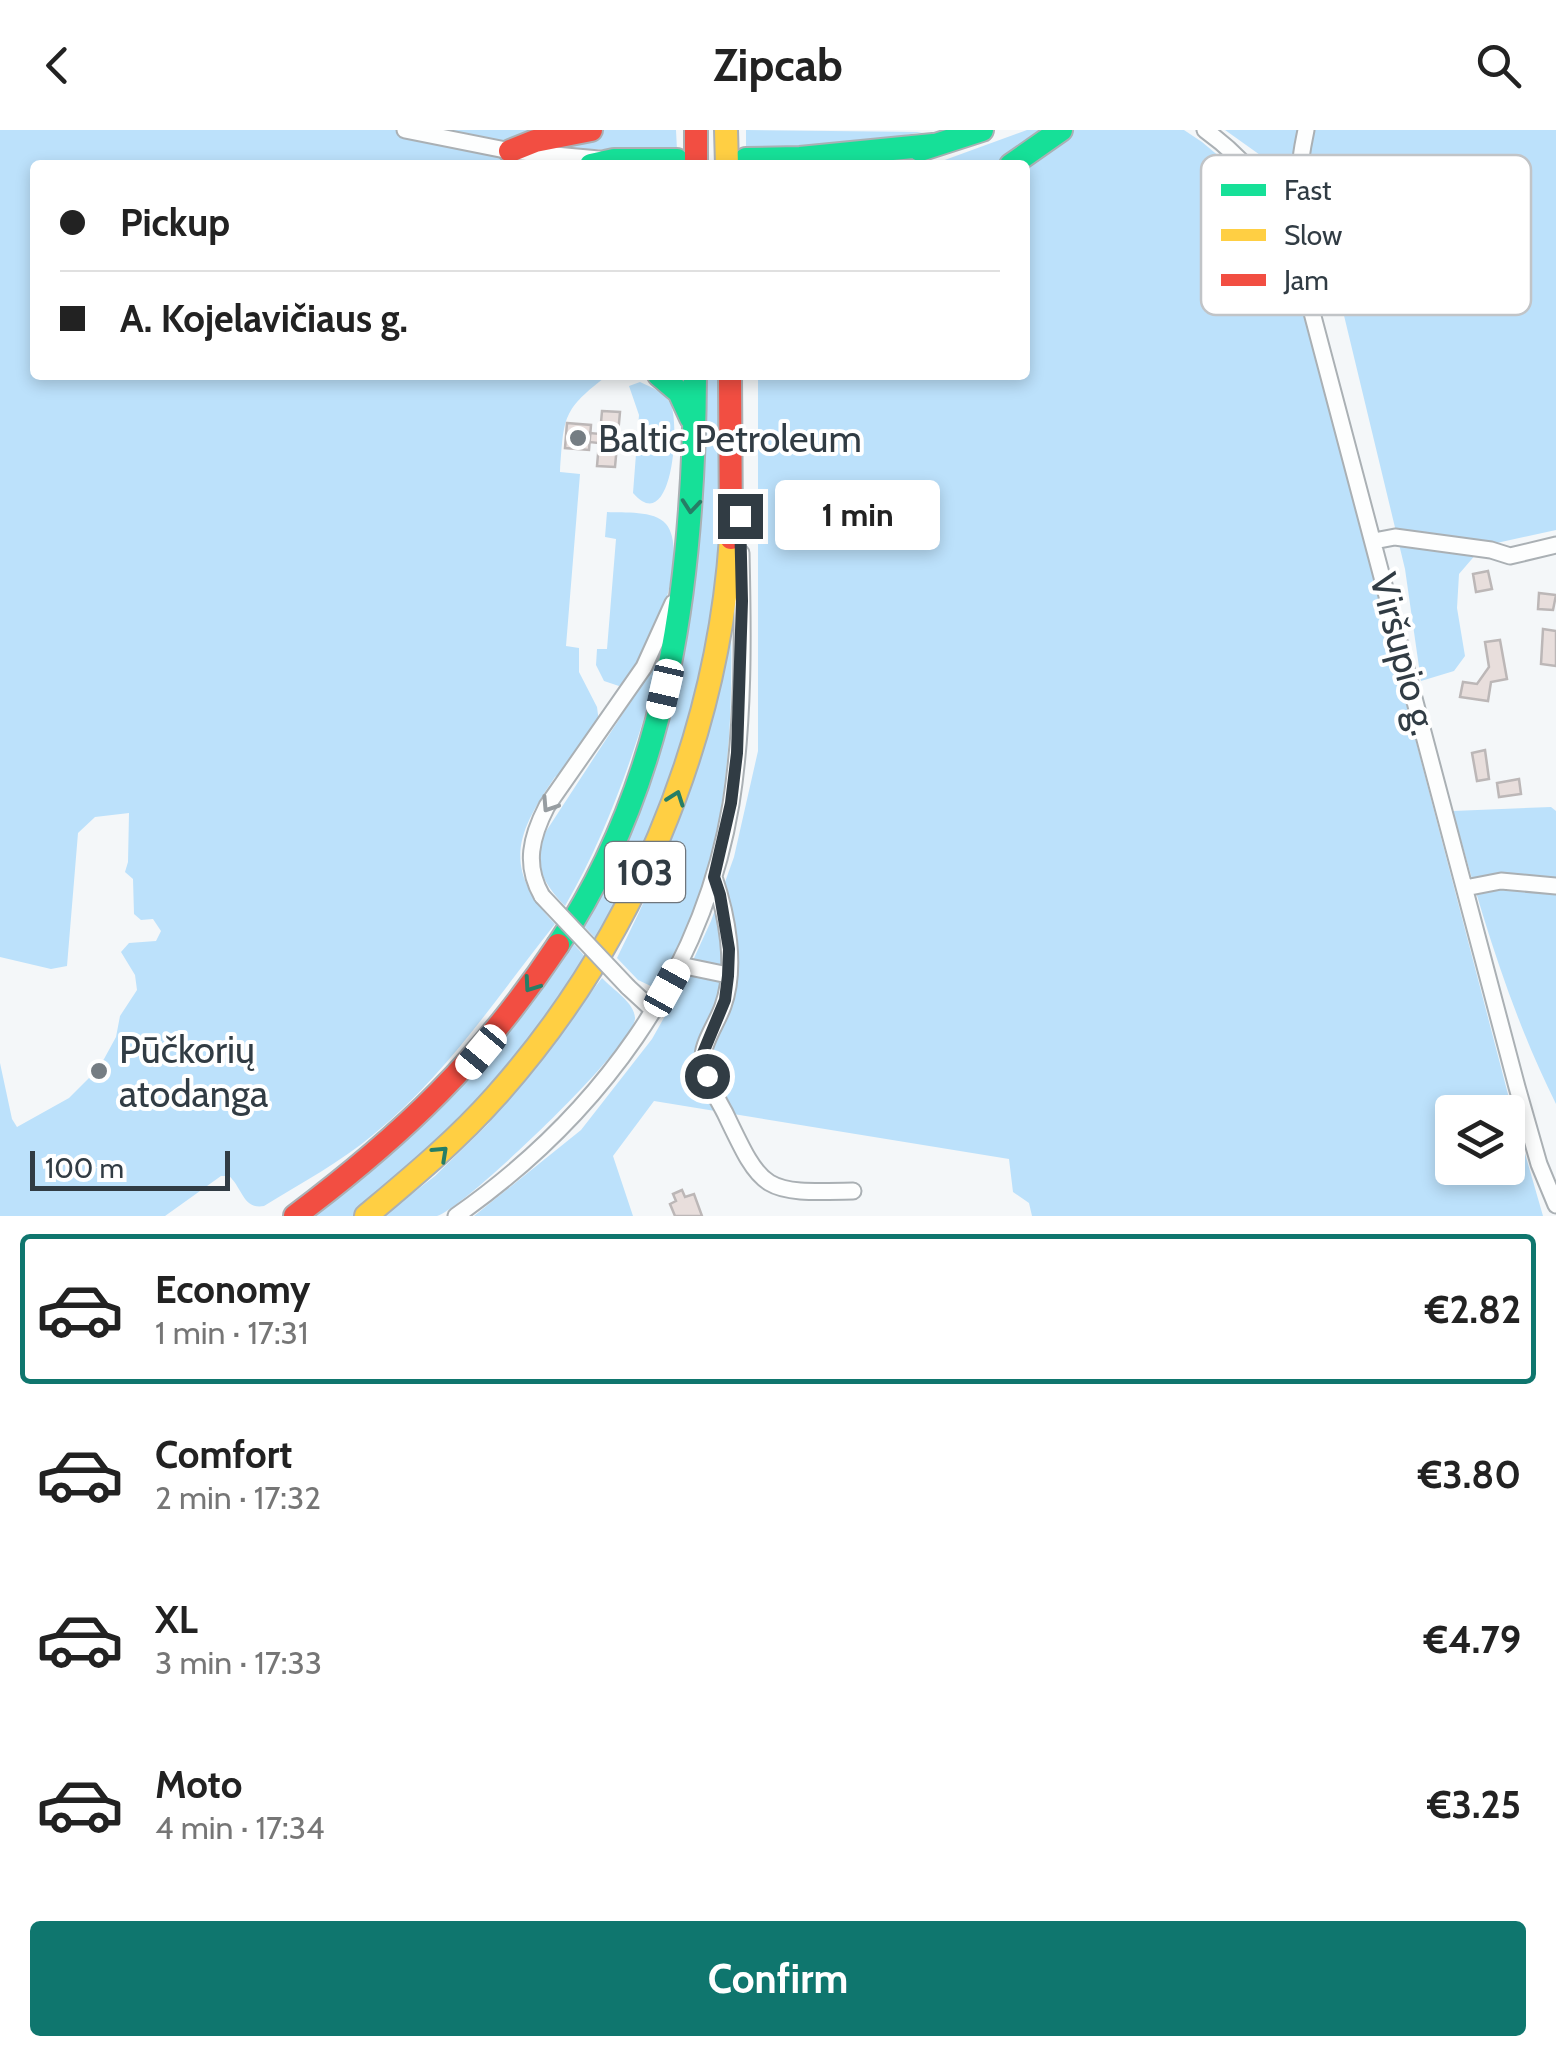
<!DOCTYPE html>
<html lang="en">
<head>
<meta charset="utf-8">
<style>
  body { margin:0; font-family:Cabin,sans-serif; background:#f2f2f2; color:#222; height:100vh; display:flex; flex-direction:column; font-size:38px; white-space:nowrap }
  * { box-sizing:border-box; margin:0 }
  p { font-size:32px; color:#767676 }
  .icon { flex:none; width:55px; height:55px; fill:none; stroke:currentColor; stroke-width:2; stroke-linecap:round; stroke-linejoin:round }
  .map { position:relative; height:1086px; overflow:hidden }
  .panel { display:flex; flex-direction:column; background:#fff; flex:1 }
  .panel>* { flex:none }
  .banner { position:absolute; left:30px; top:30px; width:1000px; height:220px; border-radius:10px; box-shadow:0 5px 15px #0003; display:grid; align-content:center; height:220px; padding:0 30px; background:#fff }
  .buttons { position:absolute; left:1435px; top:965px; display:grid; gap:20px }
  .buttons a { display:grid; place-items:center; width:90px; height:90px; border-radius:10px; background:#fff; box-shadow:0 5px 15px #0003; font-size:50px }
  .scale { position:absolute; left:30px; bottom:25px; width:200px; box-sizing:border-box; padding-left:10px; border:5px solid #313c44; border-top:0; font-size:28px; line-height:35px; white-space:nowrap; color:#313c44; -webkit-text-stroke:8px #fff; paint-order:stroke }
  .end { position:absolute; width:45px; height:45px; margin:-22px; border:12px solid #313c44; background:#fff; box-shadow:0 0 0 5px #fff }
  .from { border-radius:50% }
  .bubble { position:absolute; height:70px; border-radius:10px; background:#fff; box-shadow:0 5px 15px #0003; font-size:32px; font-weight:700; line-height:70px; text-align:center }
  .car { position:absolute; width:30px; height:60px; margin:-30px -15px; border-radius:12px; box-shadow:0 0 8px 2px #0007; background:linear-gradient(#fff 24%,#345 0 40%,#fff 0 76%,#345 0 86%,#fff 0) }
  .banner b { display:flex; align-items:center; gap:35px; height:95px; font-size:38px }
  .banner b+b { border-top:2px solid #e0e0e0 }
  .banner i { width:25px; height:25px; background:#222 }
  ul { padding:18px 0 0; list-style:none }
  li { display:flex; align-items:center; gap:30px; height:150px; margin:0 20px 15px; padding:0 10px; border:5px solid transparent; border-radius:10px }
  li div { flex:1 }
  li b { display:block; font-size:38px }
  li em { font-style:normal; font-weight:700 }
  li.current { border-color:#0f766e }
  li>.icon { width:90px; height:90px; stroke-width:1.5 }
  .cta { display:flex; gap:20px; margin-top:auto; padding:20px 30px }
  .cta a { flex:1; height:115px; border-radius:10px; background:#0f766e; color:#fff; font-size:40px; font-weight:700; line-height:115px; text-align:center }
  header { display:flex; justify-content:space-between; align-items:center; height:130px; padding:0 30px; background:#fff; font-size:45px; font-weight:700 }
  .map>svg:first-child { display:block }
  .green { fill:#bce1fb; fill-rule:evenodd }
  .building { fill:#e8dedc; stroke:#bcb7b7; stroke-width:2.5 }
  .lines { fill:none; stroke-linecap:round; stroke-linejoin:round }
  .street-casing { stroke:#aab0b4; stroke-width:19 }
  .fast-casing { stroke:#aab0b4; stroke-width:26 }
  .slow-casing { stroke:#aab0b4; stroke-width:26 }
  .jam-casing { stroke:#aab0b4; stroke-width:26 }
  .street { stroke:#fdfefe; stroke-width:15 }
  .fast { stroke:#16e098; stroke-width:22 }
  .slow { stroke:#ffcf43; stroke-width:22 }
  .jam { stroke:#f24e42; stroke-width:22 }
  .street-bridge-casing { stroke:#aab0b4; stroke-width:19; stroke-linecap:butt }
  .street-bridge { stroke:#fdfefe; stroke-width:15 }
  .oneway { stroke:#267e66 }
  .oneway2 { stroke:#979da1 }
  .route { stroke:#313c44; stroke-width:12 }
  .poi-dot { fill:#757d83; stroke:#fff; stroke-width:4 }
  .labels { text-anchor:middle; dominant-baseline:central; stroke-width:8; stroke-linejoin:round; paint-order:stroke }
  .shield { fill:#fff; stroke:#6f767c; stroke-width:2.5 }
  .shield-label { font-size:35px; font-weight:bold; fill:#313c44 }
  .poi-label { font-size:38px; fill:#313c44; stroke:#fff; text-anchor:start }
  .street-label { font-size:38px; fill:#313c44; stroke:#fff }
  .key { fill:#fff; stroke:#c1c4c7; stroke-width:2.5 }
  .key-label { font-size:28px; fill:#313c44 }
</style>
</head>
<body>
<header><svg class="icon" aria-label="back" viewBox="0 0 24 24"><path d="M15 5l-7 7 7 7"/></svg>Zipcab<svg class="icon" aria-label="search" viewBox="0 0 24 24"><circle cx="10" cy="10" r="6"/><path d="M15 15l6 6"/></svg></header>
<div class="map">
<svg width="1556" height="1086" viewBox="0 0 1556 1086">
  <rect width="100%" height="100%" fill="#f4f7f9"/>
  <!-- green -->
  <path class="green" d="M0,0h578l-68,30 4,5h-479v210h573c-46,35 -44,41 -48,97l20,2 -14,172 13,2v24l18,35 2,15 -38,52 -6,3c-39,57 -53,91 0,147 -58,73 -108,150 -181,210 -33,28 -73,49 -110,72 -21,4 -22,-19 -35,-30h-8l-56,40h-165v-153l12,56 5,8 52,-29 23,-23 12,-16 12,-22 4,-21 17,-26 -2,-15 -14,-23 8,-9 27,-2 5,-10 -8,-12 -12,1 -7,-6 -1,-35 -8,-7 3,-10 1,-49 -34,4 -17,16 -11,133 -16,3 -51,-12z
    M600,0h76l1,20 -141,-1z
    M746,0l177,2 -72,12 -105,4z
    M1027,0h22l-51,35h-67z
    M1072,0h112l18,12 31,26 26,31 16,29 19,46 215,824 34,118h-511l-3,-13 -16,-11 -4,-33 -355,-58 -41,55 20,60h-159l107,-86 71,-91 27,-48 32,-70 23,-64 24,-106v-376h267v-209zM1452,982h56v56h-56z
    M1225,0h331v400l-73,16 -24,28 -2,34 8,48 -11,15 -33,10 -16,-112 -77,-320 -15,-27 -8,-35z
    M705,245h16l-2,206 -12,73 -34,130 -73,159 -18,-19 54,-112z
    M640,252c11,5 26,11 31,23 9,20 1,133 -38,88l6,-78 -10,-29z
    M607,382c17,1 47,-2 59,12 25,29 -16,143 -47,162l-15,-5 -8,-16 1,-16h10l9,-110 -11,-2z
    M731,495c2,100 -3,194 -37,289 -9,25 -20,56 -39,74l-17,-8 -21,-22c29,-60 58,-120 79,-184 15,-49 25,-99 35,-149z
    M665,519c-26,89 -53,176 -100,257 -21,-22 -29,-36 -24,-67z
    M1551,677l5,4v293c-46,-92 -76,-194 -103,-293z
    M572,812l16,18 -47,69 -87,101 -100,86h-45z
    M602,848c10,11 33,25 33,40 1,26 -170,190 -198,198 -15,0 -39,0 -54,0l52,-40 53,-52z"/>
  <!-- building -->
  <path class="building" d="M602,281l18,1 -5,55 -18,-1 2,-23 -10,-1 1,-9 10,1z
    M567,293l24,2 -2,25 -24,-2z
    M1488,441l4,18 -16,3 -3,-18z
    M1539,463l17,2 -3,15 -15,-1z
    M1543,499l13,2v35l-15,-2z
    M1500,510l7,39 -16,3 -3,19 -28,-4 3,-15 14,2 12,-17 -4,-25z
    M1485,620l4,29 -12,2 -5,-28z
    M1519,649l2,15 -22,3 -2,-14z
    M682,1060l3,7 9,-3 8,22h-27l-5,-12 6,-3 -3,-7z"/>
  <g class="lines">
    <!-- street casing -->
    <g class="street-casing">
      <path id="street" d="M405,0l105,21 89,8
        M1205,0c46,33 74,73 92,126l220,831 22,77 17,41
        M1287,95c18,-20 12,-37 14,-62 0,-11 3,-22 5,-33
        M1374,411l21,-4 96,13 19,6 46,-11
        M714,747c13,38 23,90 9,129 -5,15 -19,34 -20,50 0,20 13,40 22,57 38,80 38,80 128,78
        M1465,758l36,-7 55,5
        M542,766c-18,-31 -11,-59 5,-90l97,-139 29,-64
        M680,835l48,10
        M628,857l26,24
        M456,1086c141,-99 246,-239 275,-412 13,-82 12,-168 10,-251"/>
    </g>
    <!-- fast casing -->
    <g class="fast-casing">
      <path id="fast" d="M920,20l62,-20
        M746,29l54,-1 133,-13
        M591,35l23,-5h63
        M1011,35l50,-35
        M659,245l20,17 12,26
        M558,815c113,-169 136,-372 137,-570"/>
    </g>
    <!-- slow casing -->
    <g class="slow-casing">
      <path id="slow" d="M726,0l1,35
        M366,1086c45,-38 90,-75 129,-119 137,-153 222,-355 236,-559"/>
    </g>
    <!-- jam casing -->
    <g class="jam-casing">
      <path id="jam" d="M696,0v35
        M510,21l25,-10 56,-11
        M730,245l1,163
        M295,1086c108,-81 188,-158 263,-271"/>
    </g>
    <!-- street -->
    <use href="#street" class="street"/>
    <!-- fast -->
    <use href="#fast" class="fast"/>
    <!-- slow -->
    <use href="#slow" class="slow"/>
    <!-- jam -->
    <use href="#jam" class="jam"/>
    <!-- street-bridge casing -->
    <g class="street-bridge-casing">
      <path id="street-bridge" d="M542,766l86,91"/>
    </g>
    <!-- street-bridge -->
    <use href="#street-bridge" class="street-bridge"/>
  </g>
  <!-- one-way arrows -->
  <defs><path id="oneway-chevron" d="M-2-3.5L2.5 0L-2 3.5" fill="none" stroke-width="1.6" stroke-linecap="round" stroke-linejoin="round" transform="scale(2.5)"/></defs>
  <g class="oneway">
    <use href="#oneway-chevron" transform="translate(691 376) rotate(95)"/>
    <use href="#oneway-chevron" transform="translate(676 668) rotate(-70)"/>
    <use href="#oneway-chevron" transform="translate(531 855) rotate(125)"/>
    <use href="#oneway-chevron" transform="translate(441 1023) rotate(-43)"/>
  </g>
  <use class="oneway2" href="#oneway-chevron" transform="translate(549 675) rotate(123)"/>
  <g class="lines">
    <!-- route -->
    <path class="route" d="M707,946l-4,-23 22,-53 3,-24 1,-27 -9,-54 -6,-18 17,-74 6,-50 5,-152 -2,-85"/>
  </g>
  <!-- markers -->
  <g class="poi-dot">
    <circle cx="578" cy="308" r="10"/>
    <circle cx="99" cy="941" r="10"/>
  </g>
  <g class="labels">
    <!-- shield labels -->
    <rect class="shield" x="605" y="712" width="80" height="60" rx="8"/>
    <g class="shield-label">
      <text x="645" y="742">103</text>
    </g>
    <!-- poi labels -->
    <g class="poi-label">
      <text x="598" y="308">Baltic Petroleum</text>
      <text x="119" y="919">Pūčkorių<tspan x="119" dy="44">atodanga</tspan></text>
    </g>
    <!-- street labels -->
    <g class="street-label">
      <text transform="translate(1404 524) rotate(75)">Viršupio g.</text>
    </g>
  </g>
  <!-- legend -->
  <rect x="1201" y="25" width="330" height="160" rx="15" class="key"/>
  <rect x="1221" y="54" width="45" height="12" fill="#16e098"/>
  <rect x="1221" y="99" width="45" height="12" fill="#ffcf43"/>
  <rect x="1221" y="144" width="45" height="12" fill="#f24e42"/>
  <g class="key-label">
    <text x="1284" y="70">Fast</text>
    <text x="1284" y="115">Slow</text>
    <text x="1284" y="160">Jam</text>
  </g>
</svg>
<div class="buttons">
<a><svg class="icon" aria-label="layers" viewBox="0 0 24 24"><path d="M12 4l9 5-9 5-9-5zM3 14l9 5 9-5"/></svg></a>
</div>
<div class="scale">100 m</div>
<i class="end from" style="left:707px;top:946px"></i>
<i class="end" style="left:740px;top:386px"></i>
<div class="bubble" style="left:775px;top:350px;width:165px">1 min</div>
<i class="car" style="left:665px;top:559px;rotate:193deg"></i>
<i class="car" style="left:667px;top:858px;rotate:29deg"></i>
<i class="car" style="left:481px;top:922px;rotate:220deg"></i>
<div class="banner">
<b><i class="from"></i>Pickup</b>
<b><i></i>A. Kojelavičiaus g.</b>
</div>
</div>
<section class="panel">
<ul>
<li class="current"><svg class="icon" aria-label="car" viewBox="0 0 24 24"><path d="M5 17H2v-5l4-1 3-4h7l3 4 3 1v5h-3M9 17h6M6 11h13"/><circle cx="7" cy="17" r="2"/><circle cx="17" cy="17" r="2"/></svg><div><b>Economy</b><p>1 min · 17:31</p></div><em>€2.82</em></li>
<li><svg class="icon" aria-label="car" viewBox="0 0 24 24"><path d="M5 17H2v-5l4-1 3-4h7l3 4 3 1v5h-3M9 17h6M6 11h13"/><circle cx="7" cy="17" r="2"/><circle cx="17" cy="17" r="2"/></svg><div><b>Comfort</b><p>2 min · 17:32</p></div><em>€3.80</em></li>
<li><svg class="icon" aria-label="car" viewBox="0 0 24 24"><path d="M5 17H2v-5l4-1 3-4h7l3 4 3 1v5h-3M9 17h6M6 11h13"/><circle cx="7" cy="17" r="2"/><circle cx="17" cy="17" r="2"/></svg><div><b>XL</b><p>3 min · 17:33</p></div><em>€4.79</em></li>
<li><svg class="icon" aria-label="car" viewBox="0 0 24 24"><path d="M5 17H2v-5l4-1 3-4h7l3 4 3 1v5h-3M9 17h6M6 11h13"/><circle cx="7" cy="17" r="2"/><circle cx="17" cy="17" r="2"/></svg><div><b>Moto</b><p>4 min · 17:34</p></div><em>€3.25</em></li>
</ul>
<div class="cta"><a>Confirm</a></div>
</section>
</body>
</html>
